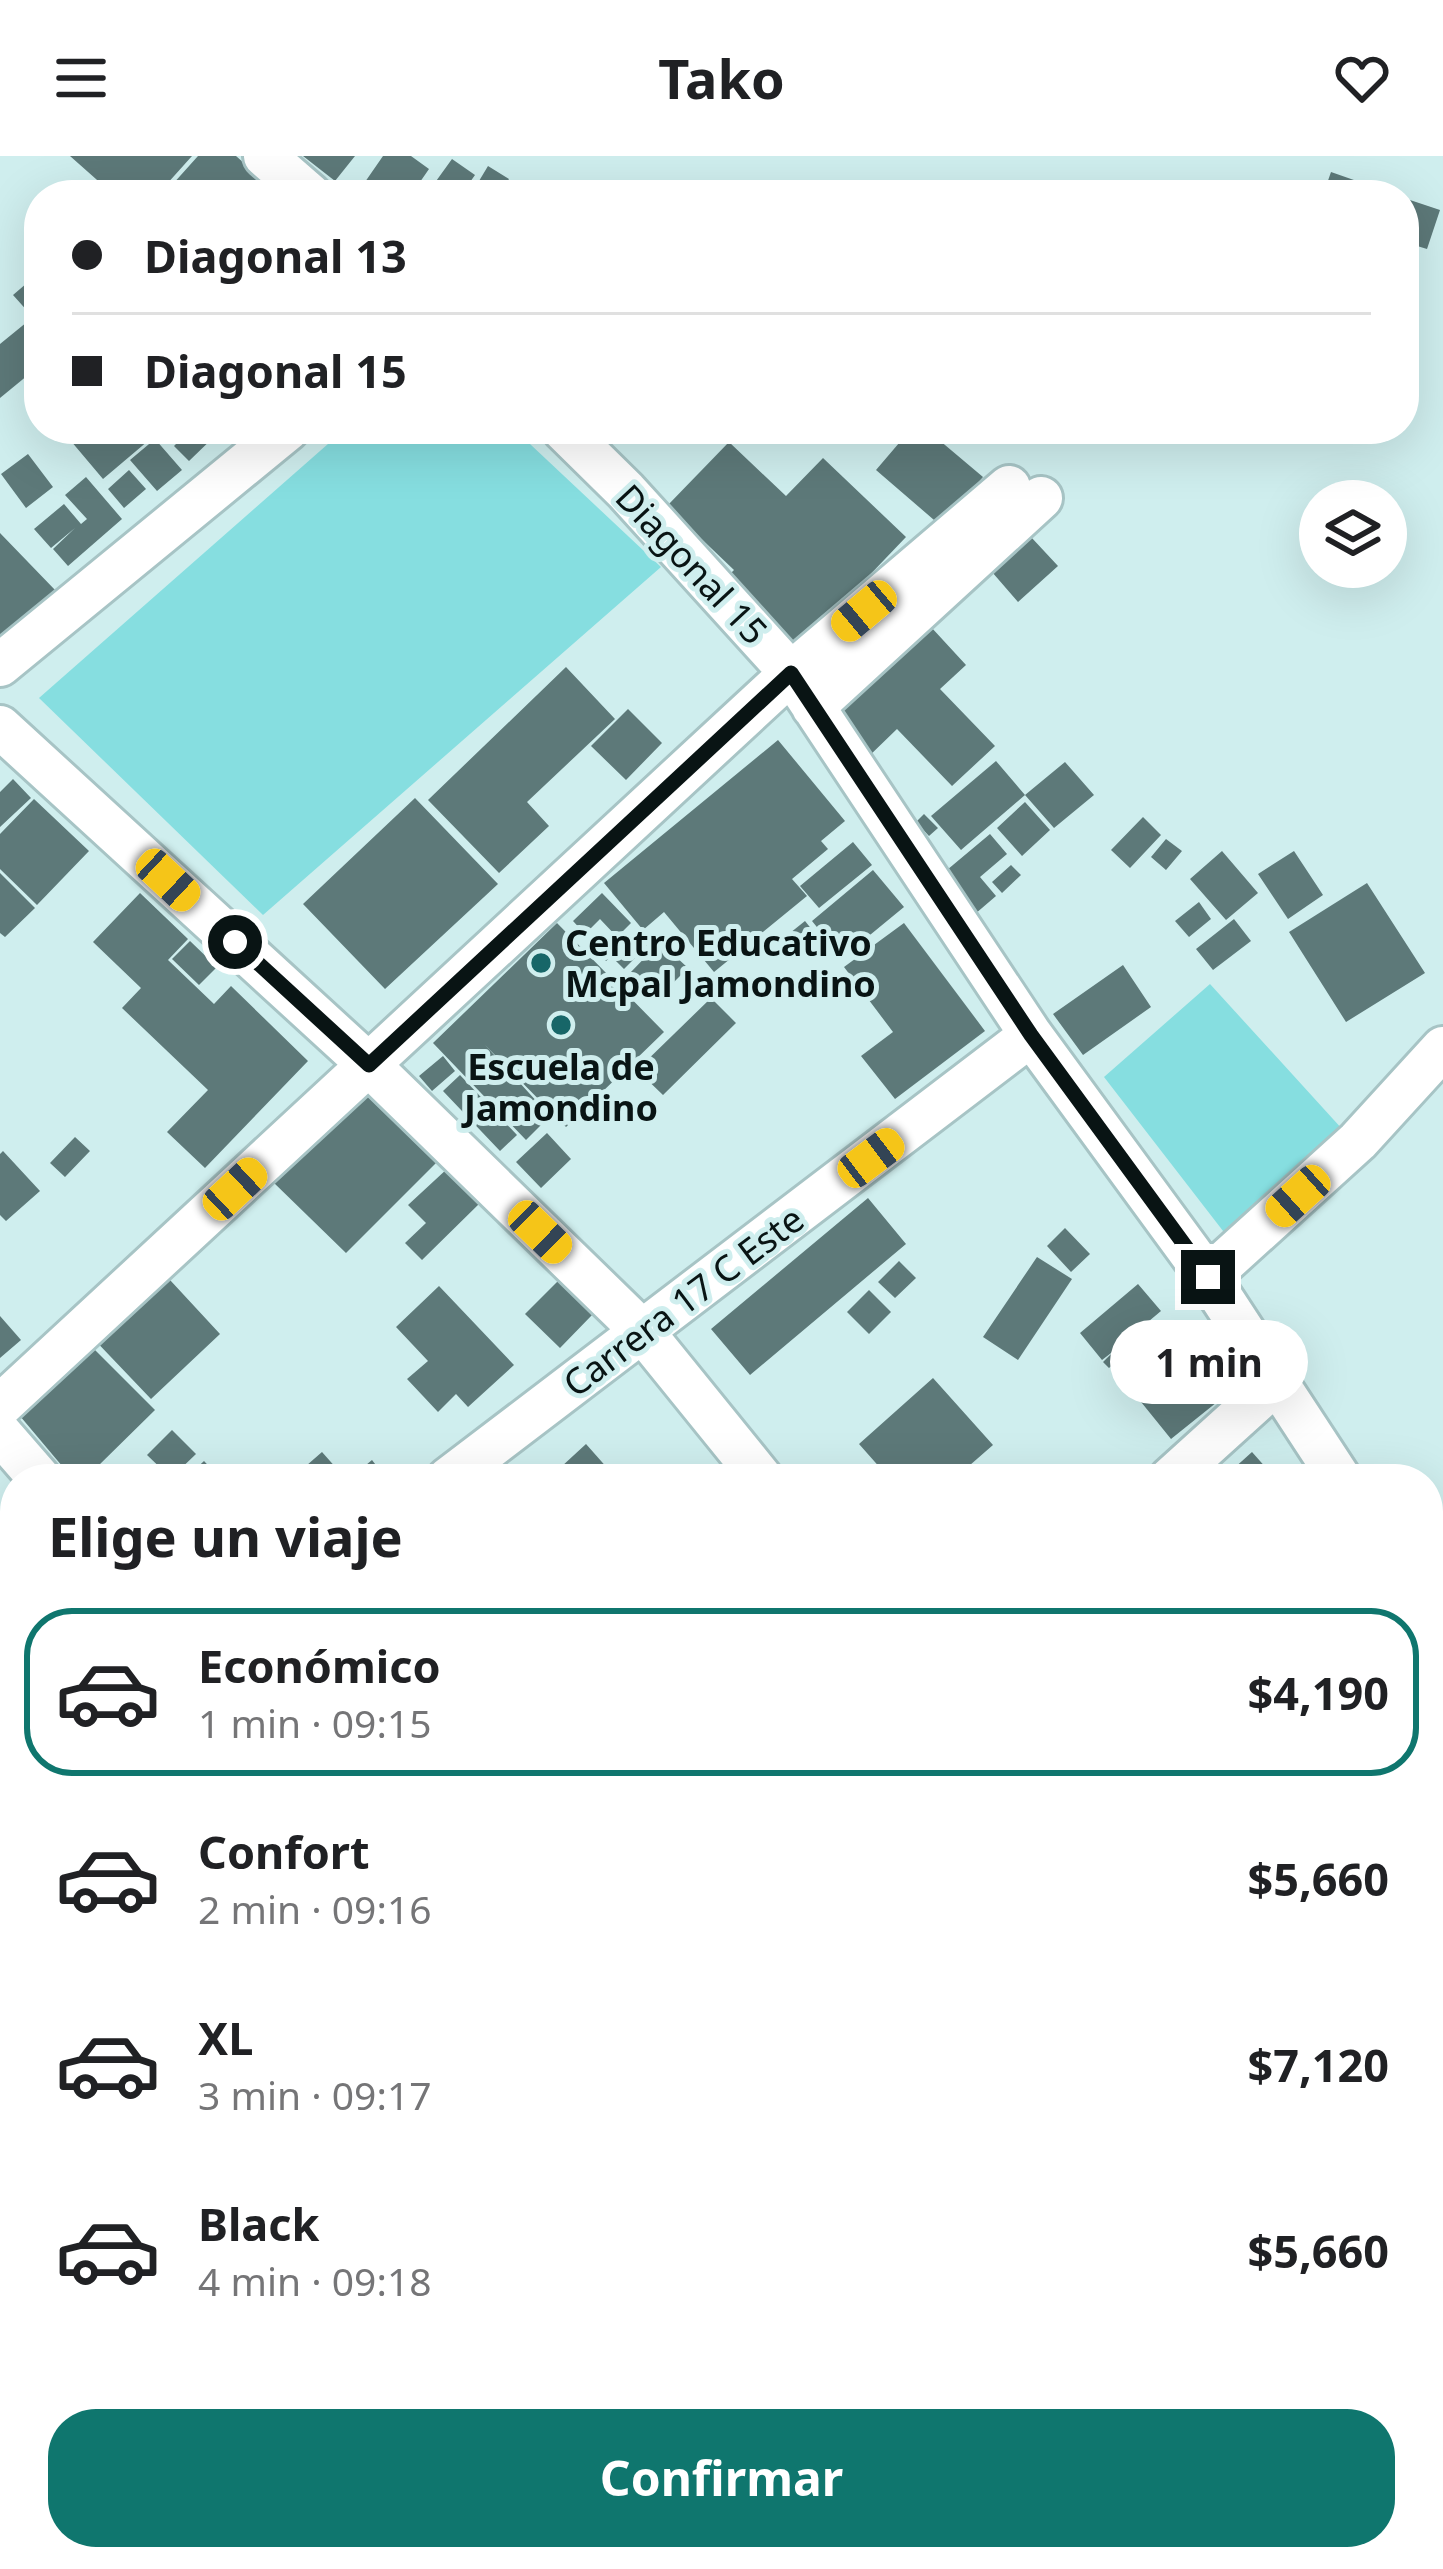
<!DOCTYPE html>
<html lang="es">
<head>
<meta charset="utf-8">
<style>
  body { margin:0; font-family:"Noto Sans",sans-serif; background:#f2f2f2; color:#202124; height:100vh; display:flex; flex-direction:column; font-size:45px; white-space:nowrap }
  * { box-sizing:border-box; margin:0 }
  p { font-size:39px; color:#757577 }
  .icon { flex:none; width:66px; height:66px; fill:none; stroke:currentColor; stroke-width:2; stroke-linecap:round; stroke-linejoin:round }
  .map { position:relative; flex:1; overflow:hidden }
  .sheet { position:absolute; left:0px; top:1308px; width:1443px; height:1107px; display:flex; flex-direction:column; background:#fff; border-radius:48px 48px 0 0; box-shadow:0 12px 48px #0002 }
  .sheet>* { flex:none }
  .banner { position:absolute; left:24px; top:24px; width:1395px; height:264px; border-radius:48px; box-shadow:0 12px 48px #0002; display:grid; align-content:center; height:264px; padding:0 48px; background:#fff }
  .controls { position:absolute; left:1299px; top:324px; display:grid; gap:24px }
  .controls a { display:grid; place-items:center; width:108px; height:108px; border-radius:50%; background:#fff; box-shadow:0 12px 48px #0002; font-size:60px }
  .end { position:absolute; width:54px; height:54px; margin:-27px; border:15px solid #091414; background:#fff; box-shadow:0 0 0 6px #fff }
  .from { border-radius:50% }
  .bubble { position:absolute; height:84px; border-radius:42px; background:#fff; box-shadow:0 12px 48px #0002; font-size:39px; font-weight:700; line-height:84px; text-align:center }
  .car { position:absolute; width:36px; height:72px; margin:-36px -18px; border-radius:15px; box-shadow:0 0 9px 3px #0007; background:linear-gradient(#f5c518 24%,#345 0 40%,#f5c518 0 76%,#345 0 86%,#f5c518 0) }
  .banner b { display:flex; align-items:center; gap:42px; height:114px; font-size:45px }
  .banner b+b { border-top:3px solid #e0e0e0 }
  .banner i { width:30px; height:30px; background:#202124 }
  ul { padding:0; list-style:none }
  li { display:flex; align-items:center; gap:36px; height:168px; margin:0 24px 18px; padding:0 24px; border:6px solid transparent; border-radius:48px }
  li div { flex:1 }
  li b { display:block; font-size:45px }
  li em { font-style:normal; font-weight:700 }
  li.on { border-color:#0f766e }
  li>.icon { width:108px; height:108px; stroke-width:1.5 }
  h2 { padding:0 48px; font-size:54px; line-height:144px }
  .cta { display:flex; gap:24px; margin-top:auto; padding:24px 48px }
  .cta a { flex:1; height:138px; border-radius:48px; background:#0f766e; color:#fff; font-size:48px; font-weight:700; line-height:138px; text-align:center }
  header { display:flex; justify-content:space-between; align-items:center; height:156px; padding:0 48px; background:#fff; font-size:54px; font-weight:700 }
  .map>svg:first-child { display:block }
  .green { fill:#86dee0 }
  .building { fill:#5d7979 }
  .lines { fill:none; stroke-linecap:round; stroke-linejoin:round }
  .minor-casing { stroke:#a7c4c5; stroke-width:48 }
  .minor { stroke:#fff; stroke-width:42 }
  .route { stroke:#091414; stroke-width:15 }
  .poi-dot { fill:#176668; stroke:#cfeeee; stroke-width:4.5 }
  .labels { text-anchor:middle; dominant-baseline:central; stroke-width:10; stroke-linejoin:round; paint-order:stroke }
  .street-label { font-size:36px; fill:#091414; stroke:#cfeeee }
  .poi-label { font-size:36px; font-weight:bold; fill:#091414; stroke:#cfeeee; text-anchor:start }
</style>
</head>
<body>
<header><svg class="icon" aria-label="menu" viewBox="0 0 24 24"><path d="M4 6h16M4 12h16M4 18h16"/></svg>Tako<svg class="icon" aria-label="heart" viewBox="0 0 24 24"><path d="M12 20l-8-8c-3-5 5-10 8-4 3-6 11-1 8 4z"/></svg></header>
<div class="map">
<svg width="1443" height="2413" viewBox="0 0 1443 2413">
  <rect width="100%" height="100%" fill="#cfeeee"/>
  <!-- green -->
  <path class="green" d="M345,273h169l147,138 -398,348 -224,-217z
    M1210,828l133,146 -113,110 -126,-163z"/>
  <!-- building -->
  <path class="building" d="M70,0h122l-35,39h-43z
    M198,0h38l26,23 -15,16h-84z
    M303,0h52l-20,25z
    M383,0h28l18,13 -18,26h-55z
    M452,3l23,16 -14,20h-35z
    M488,10l21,13 -9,15 -21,-13z
    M1331,16l63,22v1h-71z
    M1404,42l36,12 -13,39 -23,-7z
    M27,127l12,13v28l-26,-29z
    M27,166l12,15v29l-39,32v-54z
    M70,273h80l5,6 -52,44 -38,-45z
    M191,273h24l3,4 -29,28 -15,-15z
    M911,273h15l57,48 -42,49 -65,-56z
    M155,283l27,31 -25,21 -27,-31z
    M729,286l57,54 37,-38 83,79 -106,111 -74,-70 8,-8 -67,-64z
    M28,298l25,33 -27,21 -25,-34z
    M129,314l17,19 -22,19 -16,-19z
    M86,321l36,42 -54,47 -15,-17 22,-21 -24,20 -17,-19 30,-25 17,20 6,-5 -22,-24z
    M0,377l56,58 -56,52z
    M1031,381l27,29 -40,36 -26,-30z
    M931,471l35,38 -26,24 55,57 -43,40 -55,-57 -31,30 -35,-38z
    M566,511l49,52 -88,83 22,24 -50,47 -71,-73z
    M628,553l34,34 -36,37 -35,-34z
    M778,584l67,81 -24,20 7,8 -36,30 15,17 -93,76 -50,-60 -21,18 -39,-47z
    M996,605l29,34 -64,55 -30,-34z
    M1065,606l29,33 -40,33 -29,-33z
    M13,623l18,19 -31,29v-35z
    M415,642l83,86 -113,105 -82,-85z
    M34,643l55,52 -52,54 -37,-36v-35z
    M1025,646l25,28 -28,26 -25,-28z
    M924,658l14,14 -9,8 -13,-14z
    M1143,661l18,18 -31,33 -19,-18z
    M990,678l17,20 -27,23 16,19 -21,18 -34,-39z
    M1166,683l16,12 -16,19 -15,-13z
    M853,686l19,23 -53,43 -19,-22z
    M1222,695l36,42 -32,27 -36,-41z
    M1294,695l29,44 -35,24 -30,-45z
    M1011,709l10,10 -19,18 -10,-11z
    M873,714l31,37 -62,51 -30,-37z
    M0,717l35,35 -30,29 -5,-4z
    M1367,727l58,90 -79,49 -57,-90z
    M140,737l48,46 -20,21 46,44 17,-18 77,75 -103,107 -38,-36 41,-42 -86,-82 19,-20 -48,-46z
    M602,737l29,30 -14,14 -17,-18 -15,15 -12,-13z
    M1199,746l12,17 -22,18 -14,-16z
    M1234,763l17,22 -38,29 -17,-21z
    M805,765l16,20 -19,16 -17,-20z
    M557,767l107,109 -98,95 -81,-82 65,71 -24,24 -93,-97z
    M904,767l81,108 -90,68 -34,-43 32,-24 -49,-65z
    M605,777l14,17 -13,11 -16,-17z
    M639,779l10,9 -25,25 -10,-10z
    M190,785l27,26 -18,18 -27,-26z
    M660,786l28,26 -31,31 -27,-26z
    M1123,809l28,42 -68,48 -30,-41z
    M711,842l25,25 -73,72 -26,-25z
    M443,900l12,15 -23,20 -13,-15z
    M460,919l57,60 -17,16 -57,-60z
    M361,934l75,73 -90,90 -74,-72z
    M547,977l24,26 -30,29 -25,-26z
    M75,981l15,14 -25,26 -15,-14z
    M3,995l37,40 -34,30 -6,-6v-61z
    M448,1012l33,34 -59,58 -17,-17 21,-20 -18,-18z
    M868,1042l38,46 -156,131 -39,-46z
    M1065,1072l25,26 -19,18 -24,-26z
    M1037,1101l35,22 -54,81 -35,-23z
    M899,1105l17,17 -21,20 -17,-16z
    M170,1124l50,54 -69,65 -62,-65 43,-40 10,11z
    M559,1124l34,34 -33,34 -35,-34z
    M1138,1128l23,27 -43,36 7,7 -16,14 -6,-6 12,-12 -13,10 -22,-27z
    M439,1130l75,79 -46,42 -12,-13 -18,18 -31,-33 21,-18 -32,-34z
    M869,1134l22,22 -22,22 -22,-22z
    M0,1160l21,24 -21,18z
    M1165,1165l17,18 -46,43 -17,-19z
    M1199,1184l38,46 -66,53 -38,-47z
    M87,1186l68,68 -59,58 11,11h-34l-53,-63z
    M933,1222l60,67 -39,34h-64l-31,-35z
    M172,1274l24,24 -25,24 -24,-23z
    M586,1288l31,35h-45l-11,-12z
    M322,1296l24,27h-55z
    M1252,1296l24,27h-54z
    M372,1304l13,17 -3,2h-24l-4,-4z
    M204,1305l17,18h-36z
    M15,1354v77l-15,-16v-47z
    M1443,1393v34l-15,-14v-4z
    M1428,1478l15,13v91l-5,-5 -6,6 -4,-4z
    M2,1693l13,11v66l-15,-13z
    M1428,1747l15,18v11l-15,12z
    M151,2400h32l-11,13h-4z
    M190,2400h10l16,13h-38z
    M1200,2400h33l-16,13h-6z"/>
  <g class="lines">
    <!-- minor casing -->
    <g class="minor-casing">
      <path id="minor" d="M265,0l45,39
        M563,273l63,62 165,182 240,362 177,242 132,202
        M0,509l288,-236
        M813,551l228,-209
        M0,571l369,338 274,267 119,147
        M1208,1121l150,-136 85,-93
        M0,1250l791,-733 218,-186
        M0,1277l40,46
        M448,1323l583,-444
        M1170,1323l106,-96
        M1428,1442l15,12
        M1428,1821l15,-16
        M1305,2400l12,13
        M725,2413l14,-13"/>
    </g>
    <!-- minor -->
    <use href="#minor" class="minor"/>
  </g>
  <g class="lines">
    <!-- route -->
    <path class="route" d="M235,786l134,123 422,-392 240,362 177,242"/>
  </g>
  <!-- markers -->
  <g class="poi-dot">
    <circle cx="541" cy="807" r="12"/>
    <circle cx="561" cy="869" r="12"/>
  </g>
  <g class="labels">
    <!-- street labels -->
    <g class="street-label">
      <text transform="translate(692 408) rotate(47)">Diagonal 15</text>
      <text transform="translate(683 1145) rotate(-37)">Carrera 17 C Este</text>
    </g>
    <!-- poi labels -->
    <g class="poi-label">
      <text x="565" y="786">Centro Educativo<tspan x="565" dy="41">Mcpal Jamondino</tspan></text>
      <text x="561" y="910" text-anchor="middle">Escuela de<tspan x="561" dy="41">Jamondino</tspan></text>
    </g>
  </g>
</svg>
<div class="controls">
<a><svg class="icon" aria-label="layers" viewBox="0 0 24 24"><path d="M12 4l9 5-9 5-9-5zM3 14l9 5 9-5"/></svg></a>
</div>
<i class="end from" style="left:235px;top:786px"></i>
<i class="end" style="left:1208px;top:1121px"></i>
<div class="bubble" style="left:1110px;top:1164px;width:198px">1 min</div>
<i class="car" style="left:864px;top:455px;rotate:230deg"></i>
<i class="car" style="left:168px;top:724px;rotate:133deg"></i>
<i class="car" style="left:871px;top:1002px;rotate:53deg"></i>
<i class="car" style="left:235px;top:1033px;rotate:47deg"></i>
<i class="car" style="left:1298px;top:1040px;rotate:228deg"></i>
<i class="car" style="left:540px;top:1076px;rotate:134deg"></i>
<div class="banner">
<b><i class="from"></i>Diagonal 13</b>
<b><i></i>Diagonal 15</b>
</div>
<section class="sheet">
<h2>Elige un viaje</h2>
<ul>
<li class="on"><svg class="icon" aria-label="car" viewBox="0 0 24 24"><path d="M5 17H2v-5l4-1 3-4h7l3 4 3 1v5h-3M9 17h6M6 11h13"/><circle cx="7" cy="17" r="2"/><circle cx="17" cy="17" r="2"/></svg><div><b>Económico</b><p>1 min · 09:15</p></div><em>$4,190</em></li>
<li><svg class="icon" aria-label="car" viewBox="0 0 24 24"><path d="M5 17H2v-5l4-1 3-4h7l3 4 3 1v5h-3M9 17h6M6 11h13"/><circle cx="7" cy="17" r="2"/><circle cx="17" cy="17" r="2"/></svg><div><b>Confort</b><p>2 min · 09:16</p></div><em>$5,660</em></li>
<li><svg class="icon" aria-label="car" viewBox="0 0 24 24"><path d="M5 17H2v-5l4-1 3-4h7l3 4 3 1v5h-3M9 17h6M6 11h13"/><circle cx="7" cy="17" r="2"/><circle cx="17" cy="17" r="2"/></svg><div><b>XL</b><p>3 min · 09:17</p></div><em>$7,120</em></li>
<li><svg class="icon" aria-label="car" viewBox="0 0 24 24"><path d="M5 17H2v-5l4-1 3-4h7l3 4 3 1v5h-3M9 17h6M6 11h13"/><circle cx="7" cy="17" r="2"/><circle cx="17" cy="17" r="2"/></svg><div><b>Black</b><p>4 min · 09:18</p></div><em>$5,660</em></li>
</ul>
<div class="cta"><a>Confirmar</a></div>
</section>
</div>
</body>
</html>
